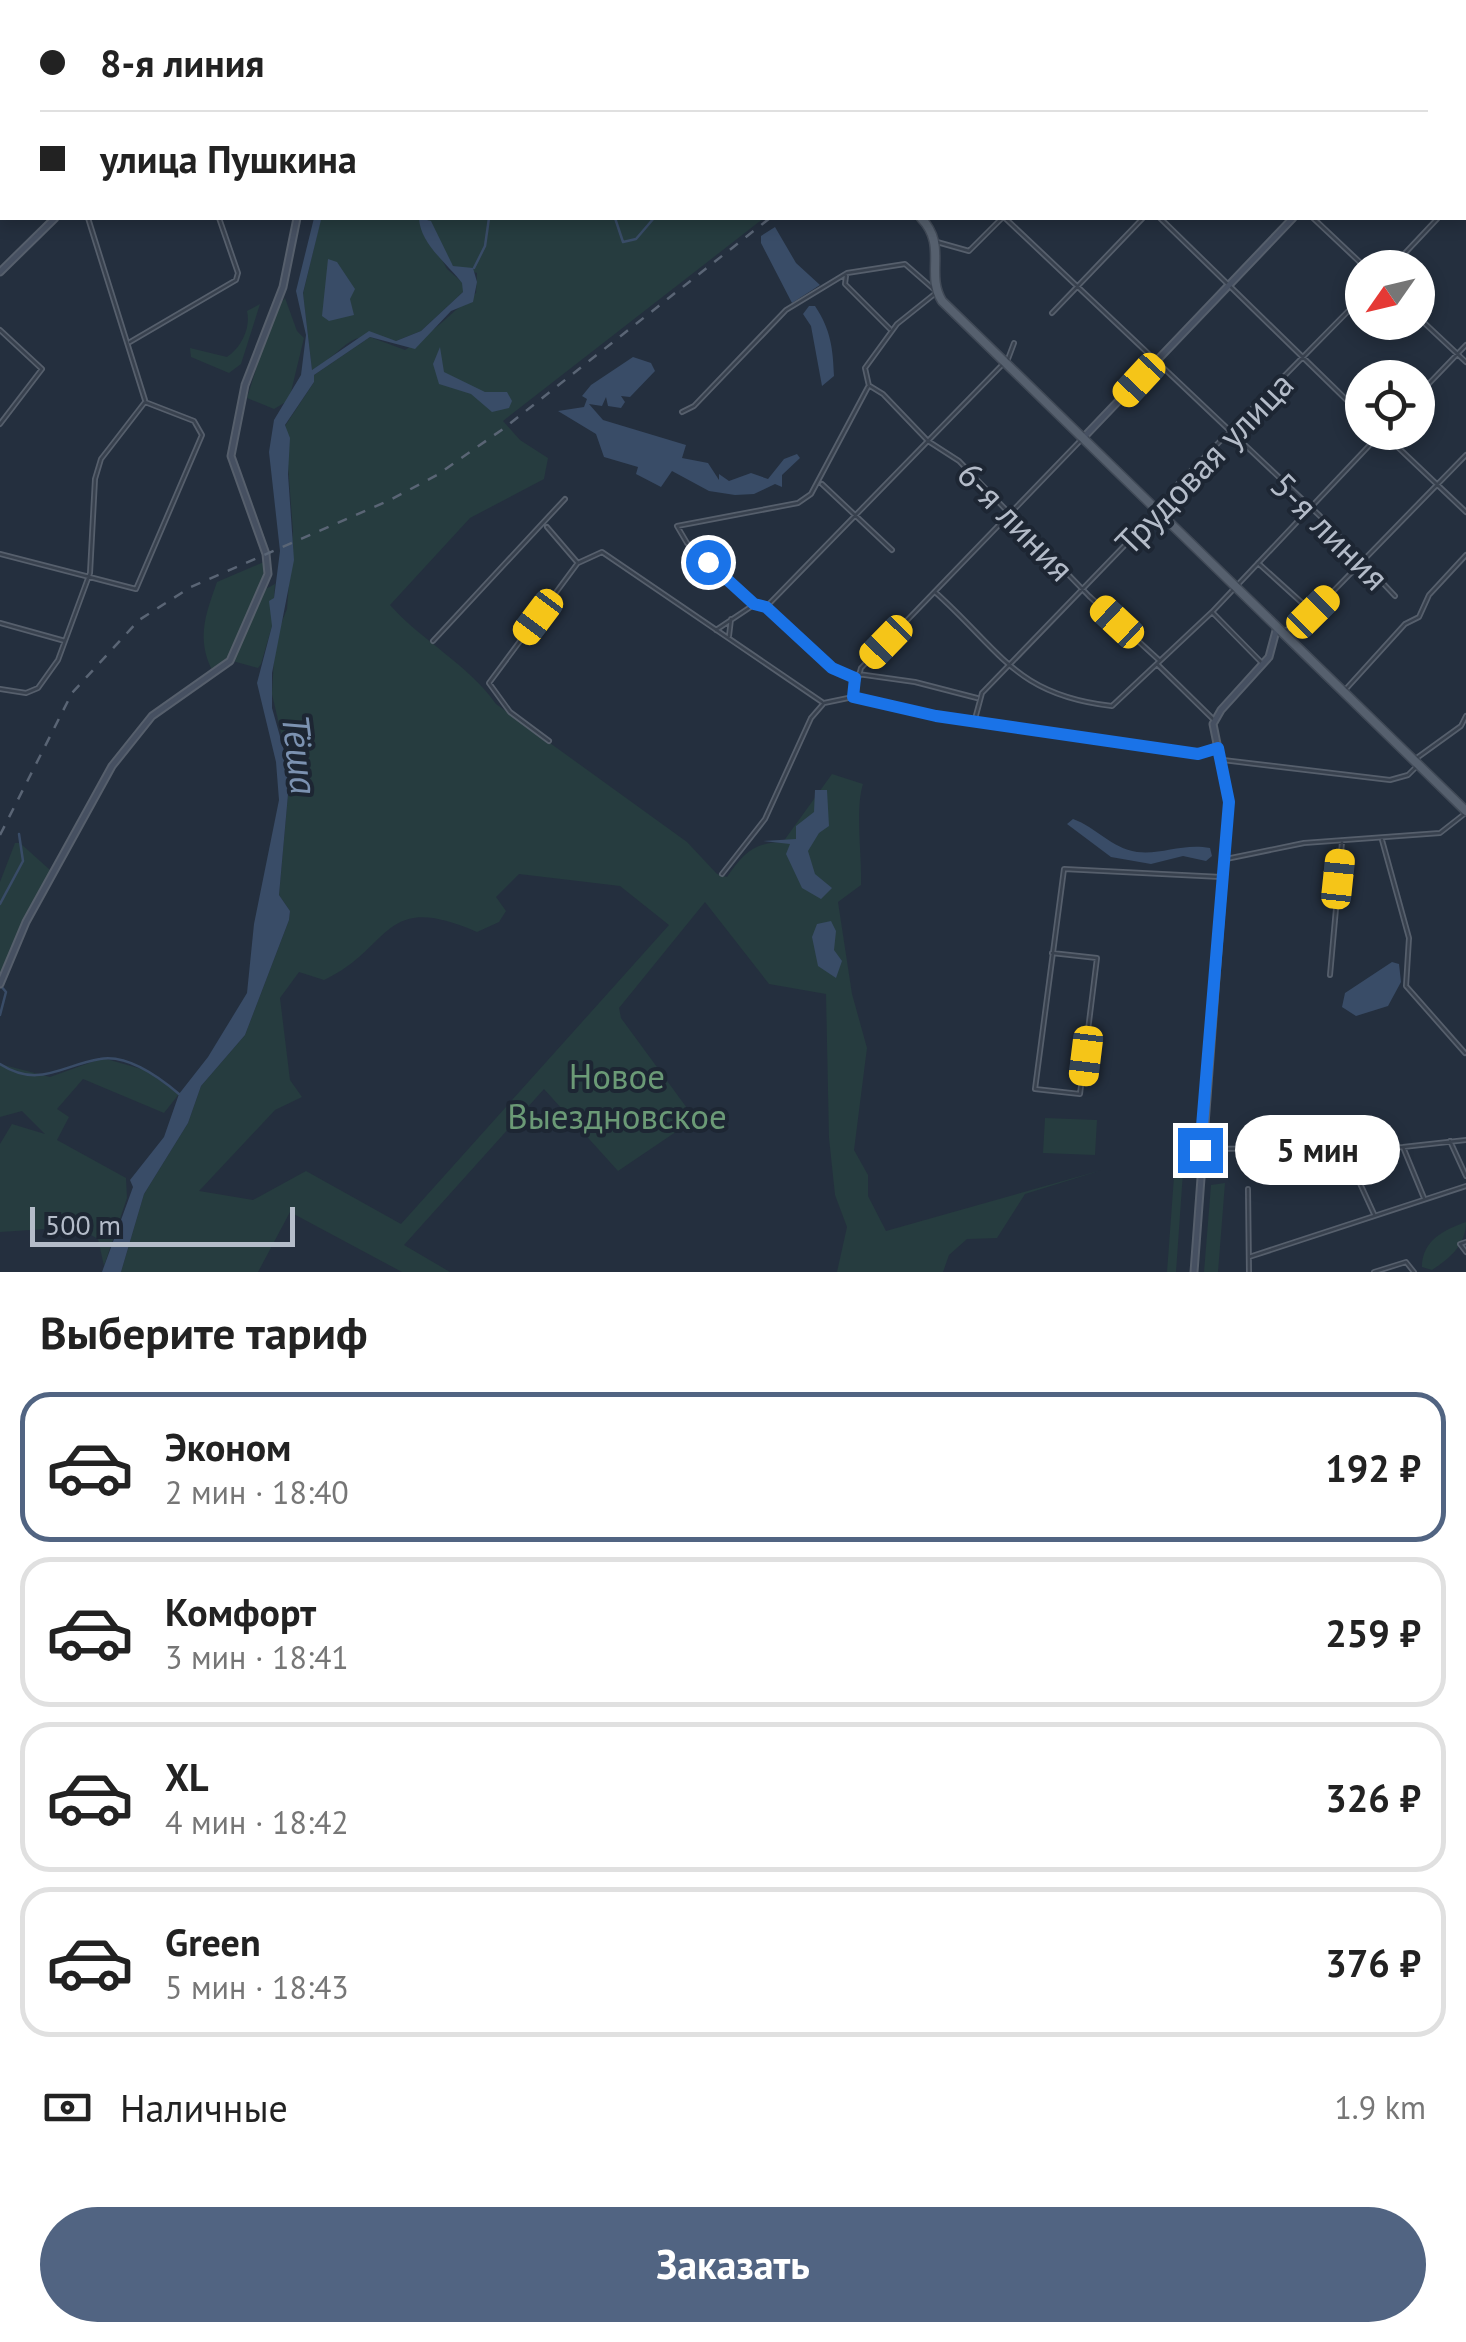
<!DOCTYPE html>
<html lang="ru">
<head>
<meta charset="utf-8">
<style>
  body { margin:0; font-family:"PT Sans",sans-serif; background:#f6f6f6; color:#222; height:100vh; display:flex; flex-direction:column; font-size:38px; white-space:nowrap }
  * { box-sizing:border-box; margin:0 }
  p { font-size:32px; color:#767676 }
  .icon { flex:none; width:55px; height:55px; fill:none; stroke:currentColor; stroke-width:2; stroke-linecap:round; stroke-linejoin:round }
  .map { position:relative; height:1272px; overflow:hidden }
  .drawer { display:flex; flex-direction:column; background:#fff; flex:1 }
  .drawer>* { flex:none }
  .banner { position:absolute; left:0px; top:0px; width:1468px; height:220px; box-shadow:0 5px 15px #0003; display:grid; align-content:center; height:220px; padding:0 40px; background:#fff }
  .needle { width:65px; rotate:236deg }
  .fabs { position:absolute; left:1345px; top:250px; display:grid; gap:20px }
  .fabs a { display:grid; place-items:center; width:90px; height:90px; border-radius:50%; background:#fff; box-shadow:0 5px 15px #0003; font-size:50px }
  .scale { position:absolute; left:30px; bottom:25px; width:265px; box-sizing:border-box; padding-left:10px; border:5px solid #b4bcc9; border-top:0; font-size:28px; line-height:35px; white-space:nowrap; color:#b4bcc9; -webkit-text-stroke:8px #1d2633; paint-order:stroke }
  .end { position:absolute; width:45px; height:45px; margin:-22px; border:12px solid #1a73e8; background:#fff; box-shadow:0 0 0 5px #fff }
  .from { border-radius:50% }
  .bubble { position:absolute; height:70px; border-radius:35px; background:#fff; box-shadow:0 5px 15px #0003; font-size:32px; font-weight:700; line-height:70px; text-align:center }
  .car { position:absolute; width:30px; height:60px; margin:-30px -15px; border-radius:12px; box-shadow:0 0 8px 2px #0007; background:linear-gradient(#f5c518 24%,#345 0 40%,#f5c518 0 76%,#345 0 86%,#f5c518 0) }
  .banner b { display:flex; align-items:center; gap:35px; height:95px; font-size:38px }
  .banner b+b { border-top:2px solid #e0e0e0 }
  .banner i { width:25px; height:25px; background:#222 }
  ul { padding:0; list-style:none }
  li { display:flex; align-items:center; gap:30px; height:150px; margin:0 20px 15px; padding:0 20px; border:5px solid #e0e0e0; border-radius:30px }
  li div { flex:1 }
  li b { display:block; font-size:38px }
  li em { font-style:normal; font-weight:700 }
  li.active { border-color:#516482 }
  li>.icon { width:90px; height:90px; stroke-width:1.5 }
  h2 { padding:0 40px; font-size:45px; line-height:120px }
  .pay { display:flex; align-items:center; gap:25px; height:110px; padding:0 40px; font-size:38px }
  .pay p { margin-inline-start:auto }
  .primary-button { display:flex; gap:20px; margin-top:auto; padding:20px 40px }
  .primary-button a { flex:1; height:115px; border-radius:60px; background:#516482; color:#fff; font-size:40px; font-weight:700; line-height:115px; text-align:center }
  .map>svg:first-child { display:block }
  .green { fill:#263c3f; fill-rule:evenodd }
  .water { fill:#394c67 }
  .lines { fill:none; stroke-linecap:round; stroke-linejoin:round }
  .stream { stroke:#394c67; stroke-width:2.5 }
  .street-casing { stroke:#565f6c; stroke-width:6 }
  .secondary-casing { stroke:#565f6c; stroke-width:9 }
  .primary-casing { stroke:#414a57; stroke-width:11 }
  .street { stroke:#38414e; stroke-width:2.5 }
  .secondary { stroke:#465061; stroke-width:5 }
  .primary { stroke:#56606e; stroke-width:8 }
  .rail { stroke:#5a6575; stroke-width:2.5; stroke-dasharray:10 10; stroke-linecap:butt }
  .route { stroke:#1a73e8; stroke-width:12 }
  .labels { text-anchor:middle; dominant-baseline:central; stroke-width:8; stroke-linejoin:round; paint-order:stroke }
  .street-label { font-size:35px; fill:#b4bcc9; stroke:#1d2633 }
  .park-label { font-size:35px; fill:#6b9a76; stroke:#1d2633 }
  .water-label { font-size:38px; font-style:italic; fill:#7c92b1; stroke:#1d2633 }
</style>
</head>
<body>
<div class="map">
<svg width="1466" height="1272" viewBox="0 0 1466 1272">
  <rect width="100%" height="100%" fill="#242f3e"/>
  <!-- green -->
  <path class="green" d="M505,0h562l-563,2z
    M321,218h98l28,51 16,14v9l-42,39 -25,10c-51,-13 -43,5 -84,29l-9,-76z
    M428,218h336l-261,203 17,19 28,18 -4,21 -74,39 -80,87c32,36 79,60 106,99l191,138 30,32 10,3c16,-23 27,-35 56,-35l49,-68 31,10c-8,25 -1,72 -2,101l-23,17 14,92 15,54 -13,102 14,25v21l18,35 216,-61 -77,24 -28,44 -30,1 -18,16 -6,17h-106l10,-45 -12,-32 -6,-57 -3,-144 -57,-10 -64,-82 -86,106 2,10 74,101 -77,52 -74,-82 -140,156 46,27h-48l-112,-60 -32,60h-137l23,-78 44,-71 13,-37 44,-51 44,-115 1,-9 -11,-16 11,-123 -18,-78 3,-55 12,-30 6,-78 -8,-105 29,-44v-7l56,-38 35,13c26,-15 48,-39 71,-57l1,-20 -24,-7 -7,-8zM519,874l101,12 49,39 -268,299 -95,-53 -53,29 -54,-9 76,-81 27,-13 -12,-17 -10,-82 19,-26 25,8c69,-32 57,-90 153,-48l22,-10 7,-11 -10,-14z
    M285,298l12,33 7,7 -15,62 -15,9 -27,-11 27,-87z
    M260,304l-19,60 -12,9 -38,-16 -1,-9 37,9c14,-9 24,-29 20,-46z
    M266,561v11l-12,23 21,-11 -3,42 -11,38 -3,4 -29,-8 -17,10c-16,-32 -6,-57 5,-88z
    M15,843h5l30,27 -50,109v-97z
    M103,1058l42,12 34,24 -15,19 -81,-34 -26,30 12,8 -12,23 69,38 1,20 -23,68 -6,-27 -21,-12 -77,5v-88l12,-20 33,10 -23,-23 -22,6v-53l50,13z
    M1045,1118l52,2 -2,35 -52,-2z
    M1184,1158l-8,114h-9l8,-109z
    M1225,1183l-7,89h-14l7,-87z
    M1466,1222c0,23 -16,36 -34,48l-10,-3c0,-26 21,-37 44,-45z"/>
  <!-- water -->
  <path class="water" d="M314,218l7,2 -18,73 9,77 57,-39 27,10 25,-10 42,-39 -1,-9c-14,-19 -42,-39 -43,-65l12,3 22,45 20,2 4,14 -4,20 -22,9 -36,38 -45,-12 -56,38v7l-29,43 5,13 -2,36 6,86 -22,113v35l18,64 -11,123 11,16 -1,9 -44,115 -44,51 -13,37 -44,71 -23,78h-19l31,-85 -3,-7 34,-43 15,-43 29,-37 39,-64 7,-69 25,-124 -3,-38 -19,-79 15,-57 -3,-25 5,-3 6,-47 -11,-99 5,-32 27,-45 5,-40 -10,-44z
    M775,227l21,36 24,22 -28,18 -31,-60v-7z
    M328,259l9,3 18,27 -5,10 4,16 -25,6 -7,-5z
    M809,306h6c16,24 18,43 19,70l-12,10 -11,-60 -8,-12z
    M440,347l4,25 41,20h22l5,9 -3,7 -17,4 -21,-18 -32,-10 -6,-20z
    M633,357l18,6 4,8 -25,26 -9,-1 4,6 -4,6 -13,-2 -2,-9 -4,9 -13,-2 14,16 83,25 -4,13 26,5 11,17v-6l10,7 22,-8 17,6 16,-20 13,-5 3,4 -18,17v12l-7,-3 -21,10 -19,1 -26,-4 -37,-20 -11,16 -25,-13 2,-7 -34,-10 -8,-23 -38,-23 26,-4 3,-8 -5,-3 9,-11z
    M815,790h12l2,36 -10,7 -11,18 7,23 17,14 -11,11 -19,-11 -16,-34 4,-10 -27,-3 33,-2v-13l18,-14z
    M1073,819c23,8 38,29 64,33 25,3 45,-9 73,-4l2,8 -6,5 -23,-5 -32,8 -40,-7 -44,-33z
    M831,921l5,10 -2,19 8,11 -6,17 -18,-12 -6,-29 5,-13z
    M1392,962l7,2 2,18 -13,24 -32,10 -14,-9 3,-14z"/>
  <g class="lines">
    <!-- stream -->
    <path class="stream" d="M615,218l8,24 13,-3 18,-21
      M474,268l11,-22 4,-28
      M0,904l23,-43 -4,-27
      M0,1015l6,-23 -5,-6
      M0,1064c39,25 62,1 100,-5 27,-5 59,18 79,35"/>
    <!-- street casing -->
    <g class="street-casing">
      <path id="street" d="M140,0v2
        M241,0l1,2
        M283,0l2,2
        M1241,0l2,2
        M226,2l5,-2
        M394,2l2,-2
        M1116,2l4,-2
        M1203,2l2,-2
        M1349,2l3,-2
        M1465,36l1,1
        M0,129l2,-2
        M1465,191l1,-2
        M1465,216l1,1
        M88,218l57,182
        M1005,218l315,298 75,80
        M1160,218l202,197
        M1313,218l53,50
        M937,242l32,9 33,-33
        M1391,268l47,-50
        M846,276l-1,8 45,45
        M1052,313l91,-95
        M1418,317l48,45
        M0,330l42,39 -42,55
        M130,342l106,-62 2,-7 -19,-55
        M1008,359l6,-16
        M870,386l13,8 45,47 31,20 130,135 71,65
        M1418,395l48,-50
        M682,412l12,-6 92,-96 61,-37 58,-9 32,28 -40,32 -32,44 4,18
        M1384,434l82,78
        M822,484l70,66
        M1161,508l12,-19 189,-192
        M547,527l30,35
        M0,554l136,35 66,-154 -8,-14 -49,-19
        M578,563l24,-11 220,150
        M1258,563l53,48
        M935,592c66,59 80,103 177,114l100,-94 170,-180
        M755,604l-68,-61 -10,-17 121,-23 13,-9 57,-107
        M766,607l236,-242
        M768,609l64,59 22,10
        M1212,612l51,52
        M0,623l65,18
        M716,630l39,-26 9,2
        M1285,631l28,-19 153,-157
        M729,636l2,-17
        M433,641l132,-142
        M1158,665l55,54
        M858,674l57,8 62,16
        M0,689l26,4 12,-5 20,-28 32,-87 5,-94 6,-20 44,-57
        M1345,690l60,-66 14,-7 10,-22 37,-40
        M853,697l8,-29 219,-227
        M975,719l7,-26 173,-179
        M549,741l-39,-29 -21,-29 88,-119
        M1223,760l167,20 18,-5 9,-9
        M1414,760l47,-34 5,-10
        M1382,840l27,98 -3,48 59,67
        M1226,859l78,-16 136,-10 23,-18
        M722,874l43,-55 46,-101 13,-15 29,-6 83,19 262,38 17,-5
        M1052,953l45,5 -17,136 -45,-5 29,-220 157,8
        M1330,975l12,-133
        M1450,1141l16,35
        M1403,1147l21,51
        M1207,1149l196,-2 63,-7
        M1352,1166l22,48
        M1248,1189l1,83
        M1466,1242l-6,2 6,8
        M1249,1257l217,-71
        M1374,1272l32,-10 8,10"/>
    </g>
    <!-- secondary casing -->
    <g class="secondary-casing">
      <path id="secondary" d="M16,0l1,2
        M270,2l2,-2
        M437,2l2,-2
        M1465,46h1
        M0,272l55,-54
        M1083,438l210,-220
        M0,984l26,-62 86,-156 40,-50 78,-55 38,-87 -2,-20 -35,-98 14,-71 38,-98 14,-69
        M1194,1272l35,-469 -16,-79 8,-14 48,-53 8,-30"/>
    </g>
    <!-- primary casing -->
    <g class="primary-casing">
      <path id="primary" d="M728,0l1,2
        M921,218c27,28 4,55 21,83l524,510"/>
    </g>
    <!-- street -->
    <use href="#street" class="street"/>
    <!-- secondary -->
    <use href="#secondary" class="secondary"/>
    <!-- primary -->
    <use href="#primary" class="primary"/>
    <!-- rail -->
    <path class="rail" d="M1072,2l4,-2
      M0,835l72,-142 67,-73 52,-33 199,-87 47,-25 66,-46 267,-211"/>
  </g>
  <g class="lines">
    <!-- route -->
    <path class="route" d="M708,562l46,42 12,3 66,61 23,10 -2,19 83,19 262,38 20,-6 11,54 -29,348"/>
  </g>
  <g class="labels">
    <!-- street labels -->
    <g class="street-label">
      <text transform="translate(1204 463) rotate(-46)">Трудовая улица</text>
      <text transform="translate(1016 521) rotate(46)">6-я линия</text>
      <text transform="translate(1330 531) rotate(45)">5-я линия</text>
    </g>
    <!-- park labels -->
    <g class="park-label">
      <text x="617" y="1076">Новое<tspan x="617" dy="40">Выездновское</tspan></text>
    </g>
    <!-- water labels -->
    <g class="water-label">
      <text transform="translate(301 754) rotate(83)">Тёша</text>
    </g>
  </g>
</svg>
<div class="fabs">
<a><svg class="needle" viewBox="-14 -14 28 28"><path d="M0-13l5 13h-10z" fill="#e53935"/><path d="M0 13l5-13h-10z" fill="#767676"/></svg></a>
<a><svg class="icon" aria-label="locate" viewBox="0 0 24 24"><circle cx="12" cy="12" r="6"/><path d="M12 2v4M12 18v4M2 12h4M18 12h4"/></svg></a>
</div>
<div class="scale">500 m</div>
<i class="end from" style="left:708px;top:562px"></i>
<i class="end" style="left:1200px;top:1150px"></i>
<div class="bubble" style="left:1235px;top:1115px;width:165px">5 мин</div>
<i class="car" style="left:1139px;top:380px;rotate:223deg"></i>
<i class="car" style="left:1313px;top:612px;rotate:45deg"></i>
<i class="car" style="left:538px;top:617px;rotate:217deg"></i>
<i class="car" style="left:1117px;top:622px;rotate:313deg"></i>
<i class="car" style="left:886px;top:642px;rotate:224deg"></i>
<i class="car" style="left:1338px;top:879px;rotate:6deg"></i>
<i class="car" style="left:1086px;top:1056px;rotate:187deg"></i>
<div class="banner">
<b><i class="from"></i>8-я линия</b>
<b><i></i>улица Пушкина</b>
</div>
</div>
<section class="drawer">
<h2>Выберите тариф</h2>
<ul>
<li class="active"><svg class="icon" aria-label="car" viewBox="0 0 24 24"><path d="M5 17H2v-5l4-1 3-4h7l3 4 3 1v5h-3M9 17h6M6 11h13"/><circle cx="7" cy="17" r="2"/><circle cx="17" cy="17" r="2"/></svg><div><b>Эконом</b><p>2 мин · 18:40</p></div><em>192 ₽</em></li>
<li><svg class="icon" aria-label="car" viewBox="0 0 24 24"><path d="M5 17H2v-5l4-1 3-4h7l3 4 3 1v5h-3M9 17h6M6 11h13"/><circle cx="7" cy="17" r="2"/><circle cx="17" cy="17" r="2"/></svg><div><b>Комфорт</b><p>3 мин · 18:41</p></div><em>259 ₽</em></li>
<li><svg class="icon" aria-label="car" viewBox="0 0 24 24"><path d="M5 17H2v-5l4-1 3-4h7l3 4 3 1v5h-3M9 17h6M6 11h13"/><circle cx="7" cy="17" r="2"/><circle cx="17" cy="17" r="2"/></svg><div><b>XL</b><p>4 мин · 18:42</p></div><em>326 ₽</em></li>
<li><svg class="icon" aria-label="car" viewBox="0 0 24 24"><path d="M5 17H2v-5l4-1 3-4h7l3 4 3 1v5h-3M9 17h6M6 11h13"/><circle cx="7" cy="17" r="2"/><circle cx="17" cy="17" r="2"/></svg><div><b>Green</b><p>5 мин · 18:43</p></div><em>376 ₽</em></li>
</ul>
<div class="pay"><svg class="icon" aria-label="cash" viewBox="0 0 24 24"><path d="M3 7h18v10H3z"/><circle cx="12" cy="12" r="2"/></svg>Наличные<p>1.9 km</p></div>
<div class="primary-button"><a>Заказать</a></div>
</section>
</body>
</html>
